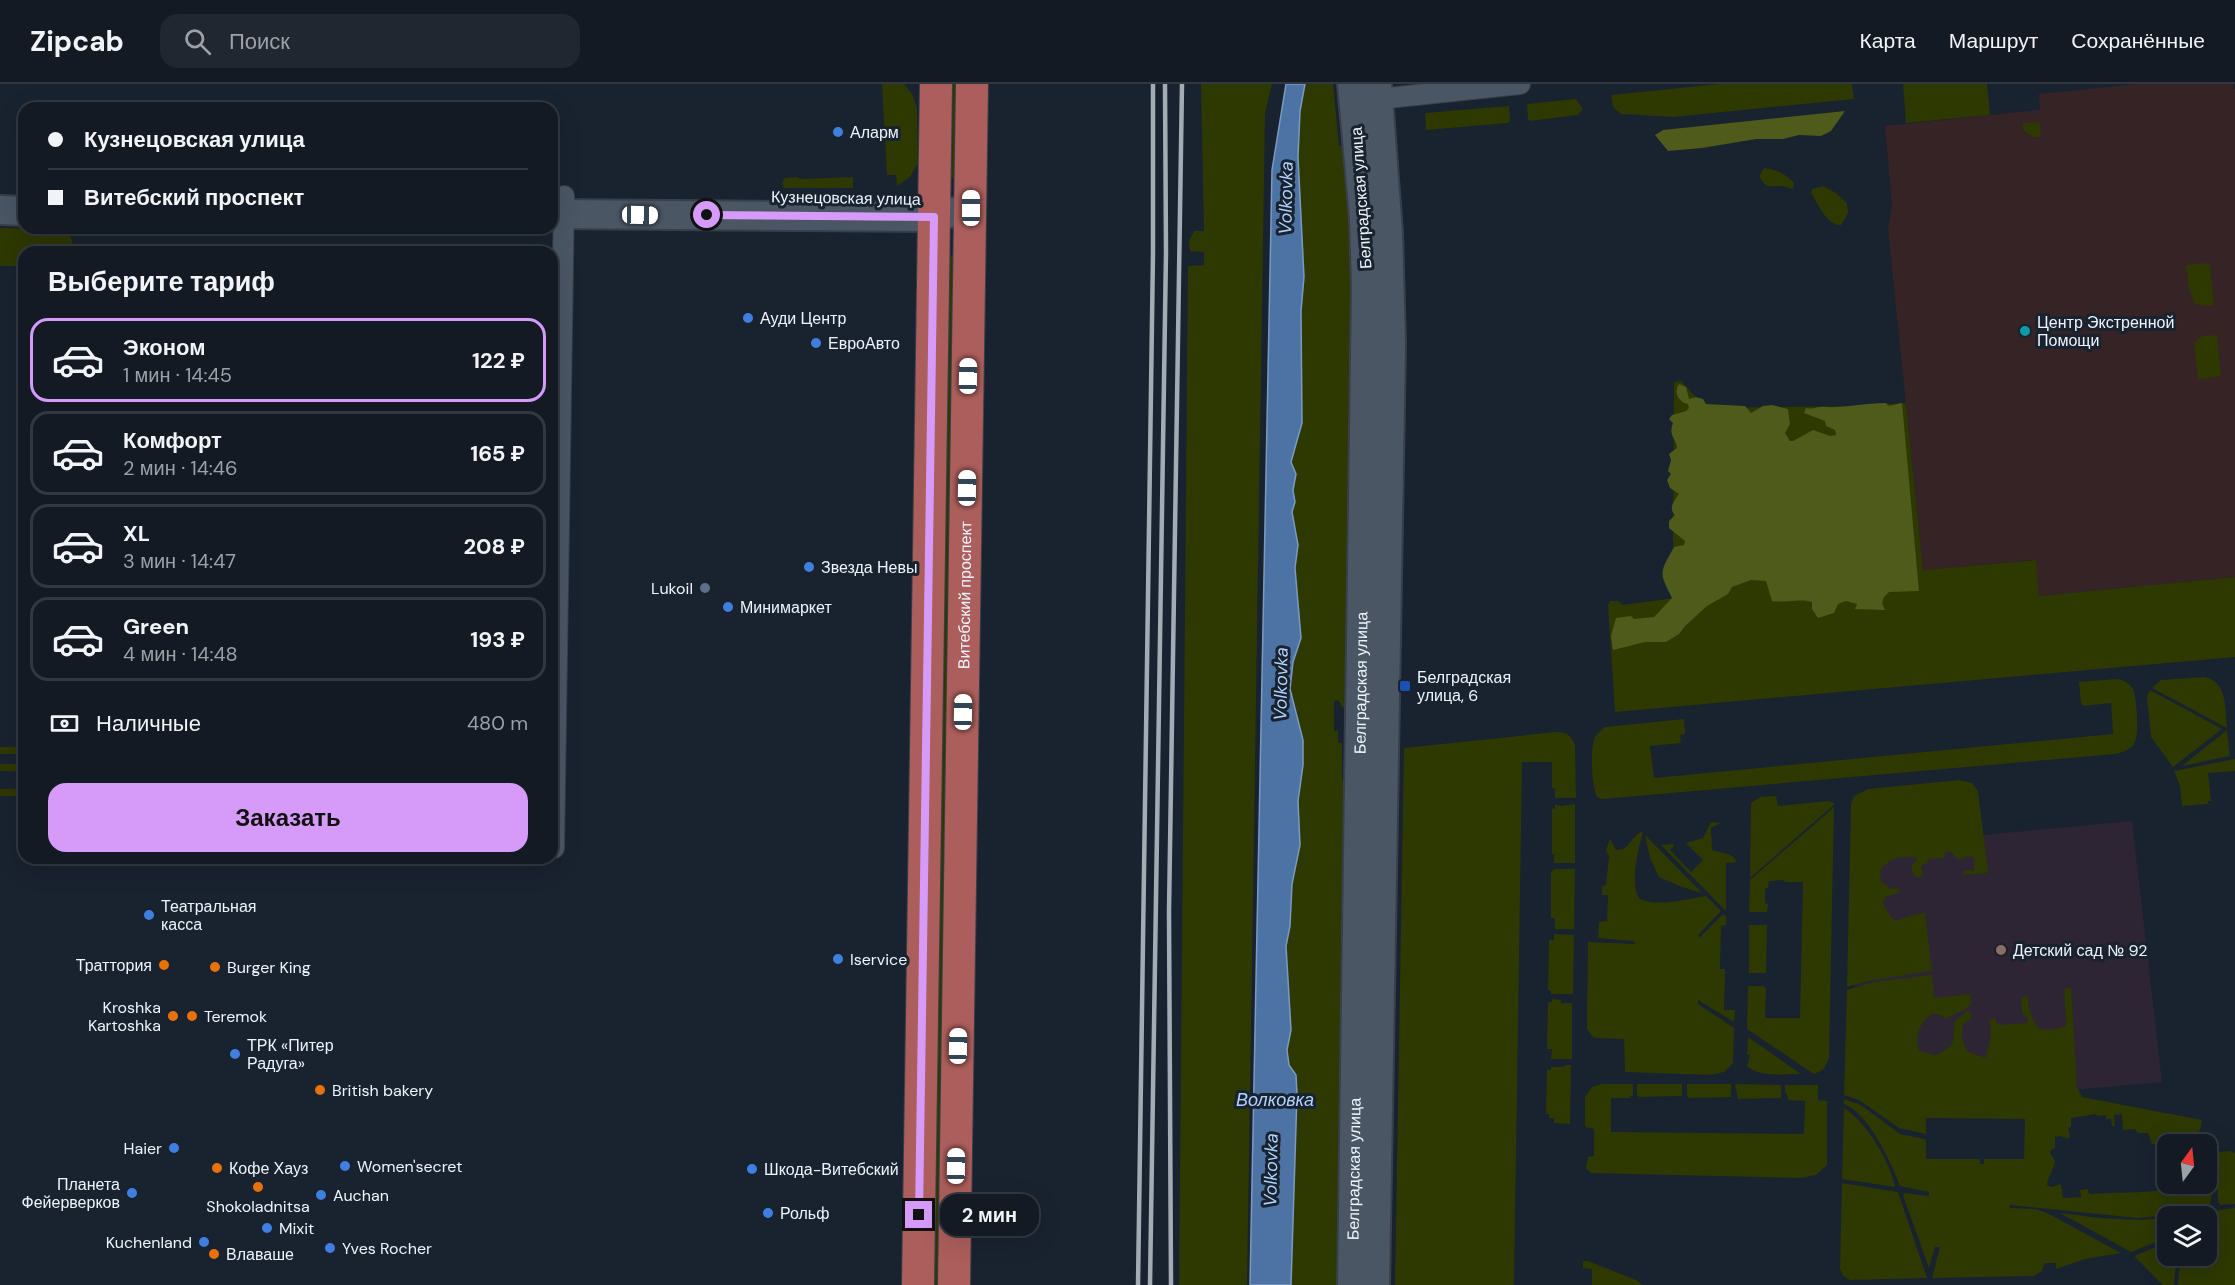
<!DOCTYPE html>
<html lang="ru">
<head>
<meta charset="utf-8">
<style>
  body { margin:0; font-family:"DM Sans",sans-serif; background:#202730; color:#f1f3f6; height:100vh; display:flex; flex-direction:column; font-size:22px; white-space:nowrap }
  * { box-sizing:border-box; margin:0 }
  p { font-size:20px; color:#9da1a6 }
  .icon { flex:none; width:33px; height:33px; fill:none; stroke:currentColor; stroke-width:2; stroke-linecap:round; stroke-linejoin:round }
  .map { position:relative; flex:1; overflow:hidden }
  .details { position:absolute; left:18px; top:162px; width:540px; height:618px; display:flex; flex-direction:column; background:#131a23; border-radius:18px; box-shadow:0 6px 24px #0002,0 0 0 2px #323841 }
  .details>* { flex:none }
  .hud { position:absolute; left:18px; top:18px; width:540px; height:132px; border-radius:18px; box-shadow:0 6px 24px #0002,0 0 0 2px #323841; display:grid; align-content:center; height:132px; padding:0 30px; background:#131a23 }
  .needle { width:39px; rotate:15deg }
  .controls { position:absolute; left:2157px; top:1050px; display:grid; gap:12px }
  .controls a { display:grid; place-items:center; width:60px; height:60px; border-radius:12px; background:#131a23; box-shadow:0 6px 24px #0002,0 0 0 2px #323841; font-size:30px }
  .end { position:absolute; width:27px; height:27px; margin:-14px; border:8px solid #d69bf9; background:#111; box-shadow:0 0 0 3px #111 }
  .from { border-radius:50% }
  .bubble { position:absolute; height:42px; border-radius:18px; background:#131a23; box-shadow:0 6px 24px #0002,0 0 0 2px #323841; font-size:20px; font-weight:700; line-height:42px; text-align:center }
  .car { position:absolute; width:18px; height:36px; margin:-18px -9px; border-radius:8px; box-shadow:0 0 4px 2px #0007; background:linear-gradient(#fff 24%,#345 0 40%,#fff 0 76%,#345 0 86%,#fff 0) }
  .hud b { display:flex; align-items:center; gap:21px; height:57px; font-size:22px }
  .hud b+b { border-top:2px solid #323841 }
  .hud i { width:15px; height:15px; background:#f1f3f6 }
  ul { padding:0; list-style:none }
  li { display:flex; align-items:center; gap:18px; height:84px; margin:0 12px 9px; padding:0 18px; border:3px solid #323841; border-radius:18px }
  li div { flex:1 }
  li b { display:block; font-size:22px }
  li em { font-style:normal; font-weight:700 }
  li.on { border-color:#d69bf9 }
  li>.icon { width:54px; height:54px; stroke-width:1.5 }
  h2 { padding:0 30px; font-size:27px; line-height:72px }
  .pay { display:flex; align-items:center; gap:15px; height:66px; padding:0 30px; font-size:22px }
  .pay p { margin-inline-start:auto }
  .cta { display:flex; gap:12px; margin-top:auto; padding:12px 30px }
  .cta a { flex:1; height:69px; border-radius:18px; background:#d69bf9; color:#111; font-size:24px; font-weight:700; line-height:69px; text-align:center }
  header { display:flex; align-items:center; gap:36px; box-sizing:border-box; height:84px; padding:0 30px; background:#131a23; border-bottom:2px solid #323841 }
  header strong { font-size:28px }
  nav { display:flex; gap:33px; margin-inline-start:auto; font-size:21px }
  .search { width:420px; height:54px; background:#202730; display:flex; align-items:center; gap:15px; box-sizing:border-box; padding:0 21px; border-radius:18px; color:#9da1a6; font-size:22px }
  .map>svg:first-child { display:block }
  .education { fill:#2e2534 }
  .medical { fill:#362326 }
  .green { fill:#2e3801 }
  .forest { fill:#4e5b1a }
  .water { fill:#4c73a4; stroke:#7c9abf; stroke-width:1.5 }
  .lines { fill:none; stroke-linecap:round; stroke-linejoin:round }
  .street-casing { stroke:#373f4a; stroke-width:22 }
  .secondary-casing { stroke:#373f4a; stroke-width:32 }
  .primary-casing { stroke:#373f4a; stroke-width:34 }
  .street { stroke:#4b5665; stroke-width:20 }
  .secondary { stroke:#4b5665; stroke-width:28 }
  .primary { stroke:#ab5e5b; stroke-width:32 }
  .rail { stroke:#a3abb5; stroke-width:4.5 }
  .route { stroke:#d69bf9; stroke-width:8 }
  .shop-dot { fill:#3f7fe0; stroke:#19222f; stroke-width:2 }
  .culture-dot { fill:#0f9aa8; stroke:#19222f; stroke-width:2 }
  .service-dot { fill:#5c6f8a; stroke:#19222f; stroke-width:2 }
  .transit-dot { fill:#1a4fb4; stroke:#19222f; stroke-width:2 }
  .education-dot { fill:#8d6e63; stroke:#19222f; stroke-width:2 }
  .food-dot { fill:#e8710a; stroke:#19222f; stroke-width:2 }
  .labels { text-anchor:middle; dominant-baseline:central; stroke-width:6; stroke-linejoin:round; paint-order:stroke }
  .poi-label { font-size:16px; fill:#edf4fd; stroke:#19222f; text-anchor:start }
  .street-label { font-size:16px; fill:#edf4fd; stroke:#19222f }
  .water-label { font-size:18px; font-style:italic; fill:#b1d3ff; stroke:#19222f }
</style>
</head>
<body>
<header>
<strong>Zipcab</strong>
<div class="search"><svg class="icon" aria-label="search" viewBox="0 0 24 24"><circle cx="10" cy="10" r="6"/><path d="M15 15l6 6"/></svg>Поиск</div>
<nav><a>Карта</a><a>Маршрут</a><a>Сохранённые</a></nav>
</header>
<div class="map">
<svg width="2235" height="1201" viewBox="0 0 2235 1201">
  <rect width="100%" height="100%" fill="#19222f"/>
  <!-- education -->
  <path class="education" d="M2132,737l30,261 -103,9 -206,-48 6,-196z"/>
  <!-- medical -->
  <path class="medical" d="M2137,0h96v5h2v488l-197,19 -3,-36 -112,10 -35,-341 4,-23 -7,-80 155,-16 -1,-16z"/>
  <!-- green -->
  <path class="green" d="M882,0h22l8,10 5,14 1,55 -8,14 -13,9 -1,-11h-9z
    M950,0h9l-4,94 -2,1 -4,-4z
    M1201,0h71l-7,29 -18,1172h-68l9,-1019 16,-1v-13l-14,-1 -1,-10 5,-10h10z
    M1305,0h28l6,62h6l8,83 -5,477 -5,2 -5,-8 -4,1v30h4v12h4v37l5,2 -8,503h-48l6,-191 -1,-19 -7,-10 -2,-15 4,-21 -5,-83 4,-20 2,-42 8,-39 -2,-44 5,-36v-25l-13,-51 3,-27 8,-24 -6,-70 3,-23 -6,-33 3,-10 -3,-12 4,-16 -5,-12 11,-39 -1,-112 3,-34 -6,-120 2,-46z
    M1719,0h133l2,15 -181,18 -52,-3 -8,-7 -2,-12z
    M1903,0h84l3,31 -84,8z
    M1576,15l7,10 -5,6 -48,6 -2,-2 -1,-15z
    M1509,22l1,15 -2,2 -82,7 -1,-17z
    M2040,38l1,15h-8l-10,-7v-7z
    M1764,84c11,1 23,6 30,15l-1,6c-4,0 -9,-4 -14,-3 -12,1 -14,1 -20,-10z
    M797,93l3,2 53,-2v11h-69l-2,-5 3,-5z
    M1823,102l13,7 11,10 1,10 -7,12c-14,1 -23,-21 -30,-32l1,-4z
    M0,144l67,1 5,11v12h-48v14h-24z
    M947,171l10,1 -16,1029h-9z
    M2206,179l4,2 4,40 -8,1 -11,-2 -6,-15 -3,-24z
    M2217,251l4,41 -23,3 -4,-36 8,-7z
    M1681,297l25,27 150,-2 50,-3 17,167 113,-10 3,36 196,-19v80l-620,55 -7,-107 2,-4h8l4,4 53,-7 -2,-60 1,-156z
    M2204,593c24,4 21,33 23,51l-75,-40 9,-8z
    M2117,595c7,1 12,4 16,10 4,9 6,44 2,53 -4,8 -12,10 -20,12l-512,45 -5,-1c-7,-10 -8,-50 -3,-61 3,-4 6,-7 10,-10l79,-8 1,15 -5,1 1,8 -31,3 4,32 459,-44 -2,-31 -27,3 -3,-2 -2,-22z
    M2150,606l72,39 -49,38 -22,-30 -4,-40z
    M2227,646l3,26 -48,10z
    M1556,648c11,0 15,3 19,13l1,53h-21v-9l-3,-1v-26h-30l-8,523h-119l9,-537z
    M0,663h24v7h-24z
    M2235,675v12l-27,2 3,28h-3v3l-26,2 -2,-20 -6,-15z
    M0,680h24v7h-24z
    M1959,696l13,3 6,8 10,80 -2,2 -23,2v-4l11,-1v-12l-4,-2 -11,4 -9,-9 -4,1 -2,6 -16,1 -1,4 -6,3 2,8 -3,4 -6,-2 -3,-11 6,-5 -1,-3c-16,-1 -27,0 -36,14l1,10 10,8 7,-1 2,4 -14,5 -3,6 6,11 6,7 21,-7 9,-1 7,58 -60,9 -25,7 4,-182 3,-9 14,-7z
    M0,705h24v7h-24z
    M1776,712l2,10 51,-5 6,3 -85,74 1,-75 9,-6z
    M1555,720l5,2 15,-2v59h-21v-9h-2v-45l3,-1z
    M1834,723l-5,251 -6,12 -9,4 -67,-45 1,-43h15l3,2 -1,30h35l3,-136h-18l-1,-2 -15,1 -1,7h-3v15l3,1 -1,8h-18l1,-32z
    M1711,738l9,1 -9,5 1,22c10,3 21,3 25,12l-11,1v48l-65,-66 11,-1 2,2 -4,4 21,22 12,-12 -17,-17 17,-5z
    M1641,748l2,1c-5,16 -13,51 -4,65 14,10 50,1 67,-2l15,15 -22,23v4l24,-24 3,2v9l-5,1 -1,43h5l-1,41h11l-1,12 -36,-22v4l36,24 -1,35 -9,9 -14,3 -85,-3 -1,-33 -28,-1 -3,-1 -6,-8 1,-87 47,2 -1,-3 -36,-3 1,-16 8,-1 1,-26h-6v-9l4,-1 3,-28 -3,-7 4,-11 6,11c15,0 13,-12 25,-18z
    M1645,751l57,58 -20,-6 -23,-10 -9,-19z
    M1554,785h21l-1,60h-19v-11h-4v-46z
    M1749,841h18l-1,48h-17z
    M1554,850l20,1 -1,59h-22v-3l-3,-1 1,-50h5z
    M1932,891l2,23 36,-4 1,10 -5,5 -21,10 -4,-4 -9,-1c-13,8 -17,23 -13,37l17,4c24,-13 15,-12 19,-34l12,-10 4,1v6l-8,7c-2,11 -1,17 5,27l18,6c2,-14 8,-23 3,-37l6,-3 3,7 29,-2 1,-5 -6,-5 -1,-15 6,-3c3,12 4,36 20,35 6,0 13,-3 19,-4 1,-12 -3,-24 -1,-37l6,-2 6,100 5,10 120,23c-1,26 -30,22 -50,24l-4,-11h-10l-3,-4 -12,1 -1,-16 -8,1 1,11h-3l-1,-7h-5v-4l-9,1 -1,-2 -25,4v9l-3,1 2,8 -2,3 -8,-3 -5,1v11l-5,3 1,4 4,6c-1,9 -7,15 -8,24l5,2 9,-3 2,14 18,-1 -1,-7 8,-1 1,5c29,-2 55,0 84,-6v-2l33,-2 1,-10h3c2,13 4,26 -4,37l-68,7 -128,-13v3l26,1 13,5 72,39 -36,6 -29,10v-6h-11l-3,8 -8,5 -102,2 8,-31h-5l-6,21 -26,-73 1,-2 25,3v-4l-29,-6c-9,-24 -31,-72 -56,-82v-5l17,6 39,29 24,5 2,2v18h54v5h4v-5h40l1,-40 -99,-1v16l-27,-6 -40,-28 -15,-5 3,-105 27,-8z
    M1552,915l9,1v3h11v56h-21l1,-10h-5l1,-47h4z
    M1748,953l53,37c-18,0 -40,4 -54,-8l3,-11 -3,-1z
    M1565,981h6l-1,59 -16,-1v-5h-5v-4h-3l1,-44h4v-3h13z
    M1601,1000h32v11l-3,1v2h-19v34l193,2 1,-33 -17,-1 -1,-6 -2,-1v-8h33v15l9,1v64l-11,10 -15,3 -210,-5 -5,-5 2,-11 6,-1v-27l-8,-2 -1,-2v-28l7,-10z
    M1637,1000h45v12l-43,1 -2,-2z
    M1687,1000h44v13l-42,1 -2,-2z
    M1735,1000l46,1v13l-43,1z
    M1844,1024c22,13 47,55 51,79l-53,-8z
    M2232,1067l3,3v50l-14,1 -3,-3 -3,-50z
    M1842,1099l56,9 29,86 -77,2 -7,-4 -3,-7z
    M2235,1124v77h-57l1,-14 5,-15h22l1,-37 5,-8z
    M2060,1129c37,5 71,9 107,5v20l-36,14z
    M2167,1159l1,13h12l-5,15 -1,14h-11l-28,-28 1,-2z
    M1583,1177h5l48,19 7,5h-51v-16l-9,-1z"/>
  <!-- forest -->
  <path class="forest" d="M1845,27l-14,20 -10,5 -22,-1 -16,4h-27l-54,9 -34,3 -13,-16 8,-5z
    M1679,300l7,3 3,12 7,-2 7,2 3,5 39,2 6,7 12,-7 9,-1 16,4 2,15 -5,9 5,8h3l20,-11 17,6 6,-1 -1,-5 -9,-4 -1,-5 -21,-8 2,-5c8,2 12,-2 19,-1 21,1 40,-4 61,-4l3,3 13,-3 17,188 -30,1 -5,5 -2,6 3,7 -30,-1 2,-5 -11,-3 -8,3 -4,9 -16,5 -6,-9v-7c-13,-4 -26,1 -40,-1l-6,-20 -15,-1 -19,7 -4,7 -21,12 -22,20 -6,8 -13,8h-21l-32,8 -2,-14 5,-18 15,-2 3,3 20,-2 18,-19c-13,-26 -13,-24 2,-51l10,-2 1,-4 -16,-13v-7l6,-6c-7,-7 -1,-14 4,-21l-9,-6 -3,-8 4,-6 -3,-3 3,-11 -2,-6 8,-6c-1,-11 -9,-11 -4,-25l-4,-4 3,-4 14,-4 3,-3 -1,-4c-9,-2 -15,-11 -9,-20z"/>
  <!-- water -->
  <path class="water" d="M1286,0h19l-5,27 -2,46 6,120 -3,34 1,112 -11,39 5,12 -3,16 2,12 -3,10 6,33 -3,23 6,70 -8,24 -3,27 13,51v25l-5,36 2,44 -8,39 -2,42 -4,20 5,84 -4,20 2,15 7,10 1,19 -6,191h-41l22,-1115z"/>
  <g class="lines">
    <!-- street casing -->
    <g class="street-casing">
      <path id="street" d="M1367,13l11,2 142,-15
        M554,764l10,-652"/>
    </g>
    <!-- secondary casing -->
    <g class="secondary-casing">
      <g id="secondary">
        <path d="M0,126l24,1"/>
        <path d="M552,130l382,3 37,-9"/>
        <path id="s1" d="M1352,1201l14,-998 -2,-69 -12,-134"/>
        <path d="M1375,1201l16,-942 -3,-110 -11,-149"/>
      </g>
    </g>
    <!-- primary casing -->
    <g class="primary-casing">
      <g id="primary">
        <path d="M918,1201l18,-1201"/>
        <path id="s2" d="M954,1201l18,-1201"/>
      </g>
    </g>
    <!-- street -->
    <use href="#street" class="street"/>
    <!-- secondary -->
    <use href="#secondary" class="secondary"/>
    <!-- primary -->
    <use href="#primary" class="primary"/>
    <!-- rail -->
    <path class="rail" d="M1138,1201l15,-1033v-168
      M1150,1201l16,-1033 -1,-168
      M1171,1201l-2,-374 13,-827"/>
  </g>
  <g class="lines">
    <!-- route -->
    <path class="route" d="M707,131l227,2 -15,998"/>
  </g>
  <!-- markers -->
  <g class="shop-dot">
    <circle cx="838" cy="48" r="6"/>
    <circle cx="748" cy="234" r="6"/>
    <circle cx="816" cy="259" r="6"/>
    <circle cx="809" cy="483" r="6"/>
    <circle cx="728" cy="523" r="6"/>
    <circle cx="149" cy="831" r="6"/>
    <circle cx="838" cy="875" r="6"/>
    <circle cx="235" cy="970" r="6"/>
    <circle cx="174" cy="1064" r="6"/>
    <circle cx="345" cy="1082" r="6"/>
    <circle cx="752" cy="1085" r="6"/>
    <circle cx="132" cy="1109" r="6"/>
    <circle cx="321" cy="1111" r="6"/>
    <circle cx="768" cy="1129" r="6"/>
    <circle cx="267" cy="1144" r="6"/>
    <circle cx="204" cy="1158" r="6"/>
    <circle cx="330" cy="1164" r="6"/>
  </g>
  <circle class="culture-dot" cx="2025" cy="247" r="6"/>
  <circle class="service-dot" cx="705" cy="504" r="6"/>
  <rect class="transit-dot" x="1399" y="596" width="12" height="12" rx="3"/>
  <circle class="education-dot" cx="2001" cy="866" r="6"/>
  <g class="food-dot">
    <circle cx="164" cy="881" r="6"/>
    <circle cx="215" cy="883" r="6"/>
    <circle cx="173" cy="932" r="6"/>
    <circle cx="192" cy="932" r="6"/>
    <circle cx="320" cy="1006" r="6"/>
    <circle cx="217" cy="1084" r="6"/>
    <circle cx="258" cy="1103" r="6"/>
    <circle cx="214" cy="1170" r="6"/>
  </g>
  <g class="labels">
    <!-- poi labels -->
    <g class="poi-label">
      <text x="850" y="48">Аларм</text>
      <text x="760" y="234">Ауди Центр</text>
      <text x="2037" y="238">Центр Экстренной<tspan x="2037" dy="18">Помощи</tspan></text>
      <text x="828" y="259">ЕвроАвто</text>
      <text x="821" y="483">Звезда Невы</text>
      <text x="693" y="504" text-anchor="end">Lukoil</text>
      <text x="740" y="523">Минимаркет</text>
      <text x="1417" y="593">Белградская<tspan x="1417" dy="18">улица, 6</tspan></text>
      <text x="161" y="822">Театральная<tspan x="161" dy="18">касса</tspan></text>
      <text x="2013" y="866">Детский сад № 92</text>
      <text x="850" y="875">Iservice</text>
      <text x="152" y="881" text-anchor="end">Траттория</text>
      <text x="227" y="883">Burger King</text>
      <text x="161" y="923" text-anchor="end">Kroshka<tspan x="161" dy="18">Kartoshka</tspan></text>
      <text x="204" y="932">Teremok</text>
      <text x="247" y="961">ТРК «Питер<tspan x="247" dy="18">Радуга»</tspan></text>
      <text x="332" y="1006">British bakery</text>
      <text x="162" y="1064" text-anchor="end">Haier</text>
      <text x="357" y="1082">Women'secret</text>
      <text x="229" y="1084">Кофе Хауз</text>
      <text x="764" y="1085">Шкода-Витебский</text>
      <text x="120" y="1100" text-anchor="end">Планета<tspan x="120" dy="18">Фейерверков</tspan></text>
      <text x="333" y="1111">Auchan</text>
      <text x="258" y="1122" text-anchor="middle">Shokoladnitsa</text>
      <text x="780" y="1129">Рольф</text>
      <text x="279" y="1144">Mixit</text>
      <text x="192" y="1158" text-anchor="end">Kuchenland</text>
      <text x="342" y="1164">Yves Rocher</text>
      <text x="226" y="1170">Влаваше</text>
    </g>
    <!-- street labels -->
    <g class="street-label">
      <text transform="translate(846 114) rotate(1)">Кузнецовская улица</text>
      <text transform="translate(1361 114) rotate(-94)">Белградская улица</text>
      <text stroke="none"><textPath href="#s2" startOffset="690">Витебский проспект</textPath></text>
      <text stroke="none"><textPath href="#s1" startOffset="602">Белградская улица</textPath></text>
      <text stroke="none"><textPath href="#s1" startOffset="116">Белградская улица</textPath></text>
    </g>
    <!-- water labels -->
    <g class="water-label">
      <text transform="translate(1286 114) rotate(-89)">Volkovka</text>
      <text transform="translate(1281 600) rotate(-89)">Volkovka</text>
      <text x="1275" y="1016">Волковка</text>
      <text transform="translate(1271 1086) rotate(-89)">Volkovka</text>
    </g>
  </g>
</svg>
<div class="controls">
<a><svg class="needle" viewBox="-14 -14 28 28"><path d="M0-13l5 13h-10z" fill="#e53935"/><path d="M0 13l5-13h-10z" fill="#9da1a6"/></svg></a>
<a><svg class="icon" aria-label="layers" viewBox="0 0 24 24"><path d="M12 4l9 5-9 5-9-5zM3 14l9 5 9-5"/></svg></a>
</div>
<i class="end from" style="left:707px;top:131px"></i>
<i class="end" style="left:919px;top:1131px"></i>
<div class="bubble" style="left:940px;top:1110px;width:99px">2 мин</div>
<i class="car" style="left:971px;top:124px;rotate:0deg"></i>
<i class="car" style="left:640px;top:131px;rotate:91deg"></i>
<i class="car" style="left:968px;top:292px;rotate:1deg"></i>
<i class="car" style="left:967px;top:404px;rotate:1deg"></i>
<i class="car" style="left:963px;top:628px;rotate:1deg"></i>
<i class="car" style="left:958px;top:962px;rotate:1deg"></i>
<i class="car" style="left:956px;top:1082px;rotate:1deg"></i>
<div class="hud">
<b><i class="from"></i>Кузнецовская улица</b>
<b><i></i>Витебский проспект</b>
</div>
<section class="details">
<h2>Выберите тариф</h2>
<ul>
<li class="on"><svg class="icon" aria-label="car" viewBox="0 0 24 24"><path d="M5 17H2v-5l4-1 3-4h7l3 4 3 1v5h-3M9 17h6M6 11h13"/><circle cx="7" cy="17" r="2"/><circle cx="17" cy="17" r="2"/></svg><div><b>Эконом</b><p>1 мин · 14:45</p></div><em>122 ₽</em></li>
<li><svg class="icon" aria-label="car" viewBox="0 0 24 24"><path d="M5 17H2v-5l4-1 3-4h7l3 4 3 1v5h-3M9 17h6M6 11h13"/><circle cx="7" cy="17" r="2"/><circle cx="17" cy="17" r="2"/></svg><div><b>Комфорт</b><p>2 мин · 14:46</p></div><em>165 ₽</em></li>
<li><svg class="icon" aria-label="car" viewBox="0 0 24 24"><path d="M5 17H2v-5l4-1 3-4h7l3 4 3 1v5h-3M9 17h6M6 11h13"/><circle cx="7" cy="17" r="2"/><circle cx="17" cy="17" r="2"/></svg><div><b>XL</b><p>3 мин · 14:47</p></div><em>208 ₽</em></li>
<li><svg class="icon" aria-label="car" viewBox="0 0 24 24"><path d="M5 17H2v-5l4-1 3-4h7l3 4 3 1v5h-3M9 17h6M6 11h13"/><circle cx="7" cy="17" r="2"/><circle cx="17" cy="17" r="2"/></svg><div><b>Green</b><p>4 мин · 14:48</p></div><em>193 ₽</em></li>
</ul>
<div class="pay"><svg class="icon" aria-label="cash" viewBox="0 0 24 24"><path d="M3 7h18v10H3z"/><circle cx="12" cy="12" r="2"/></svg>Наличные<p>480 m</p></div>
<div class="cta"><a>Заказать</a></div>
</section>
</div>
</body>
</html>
